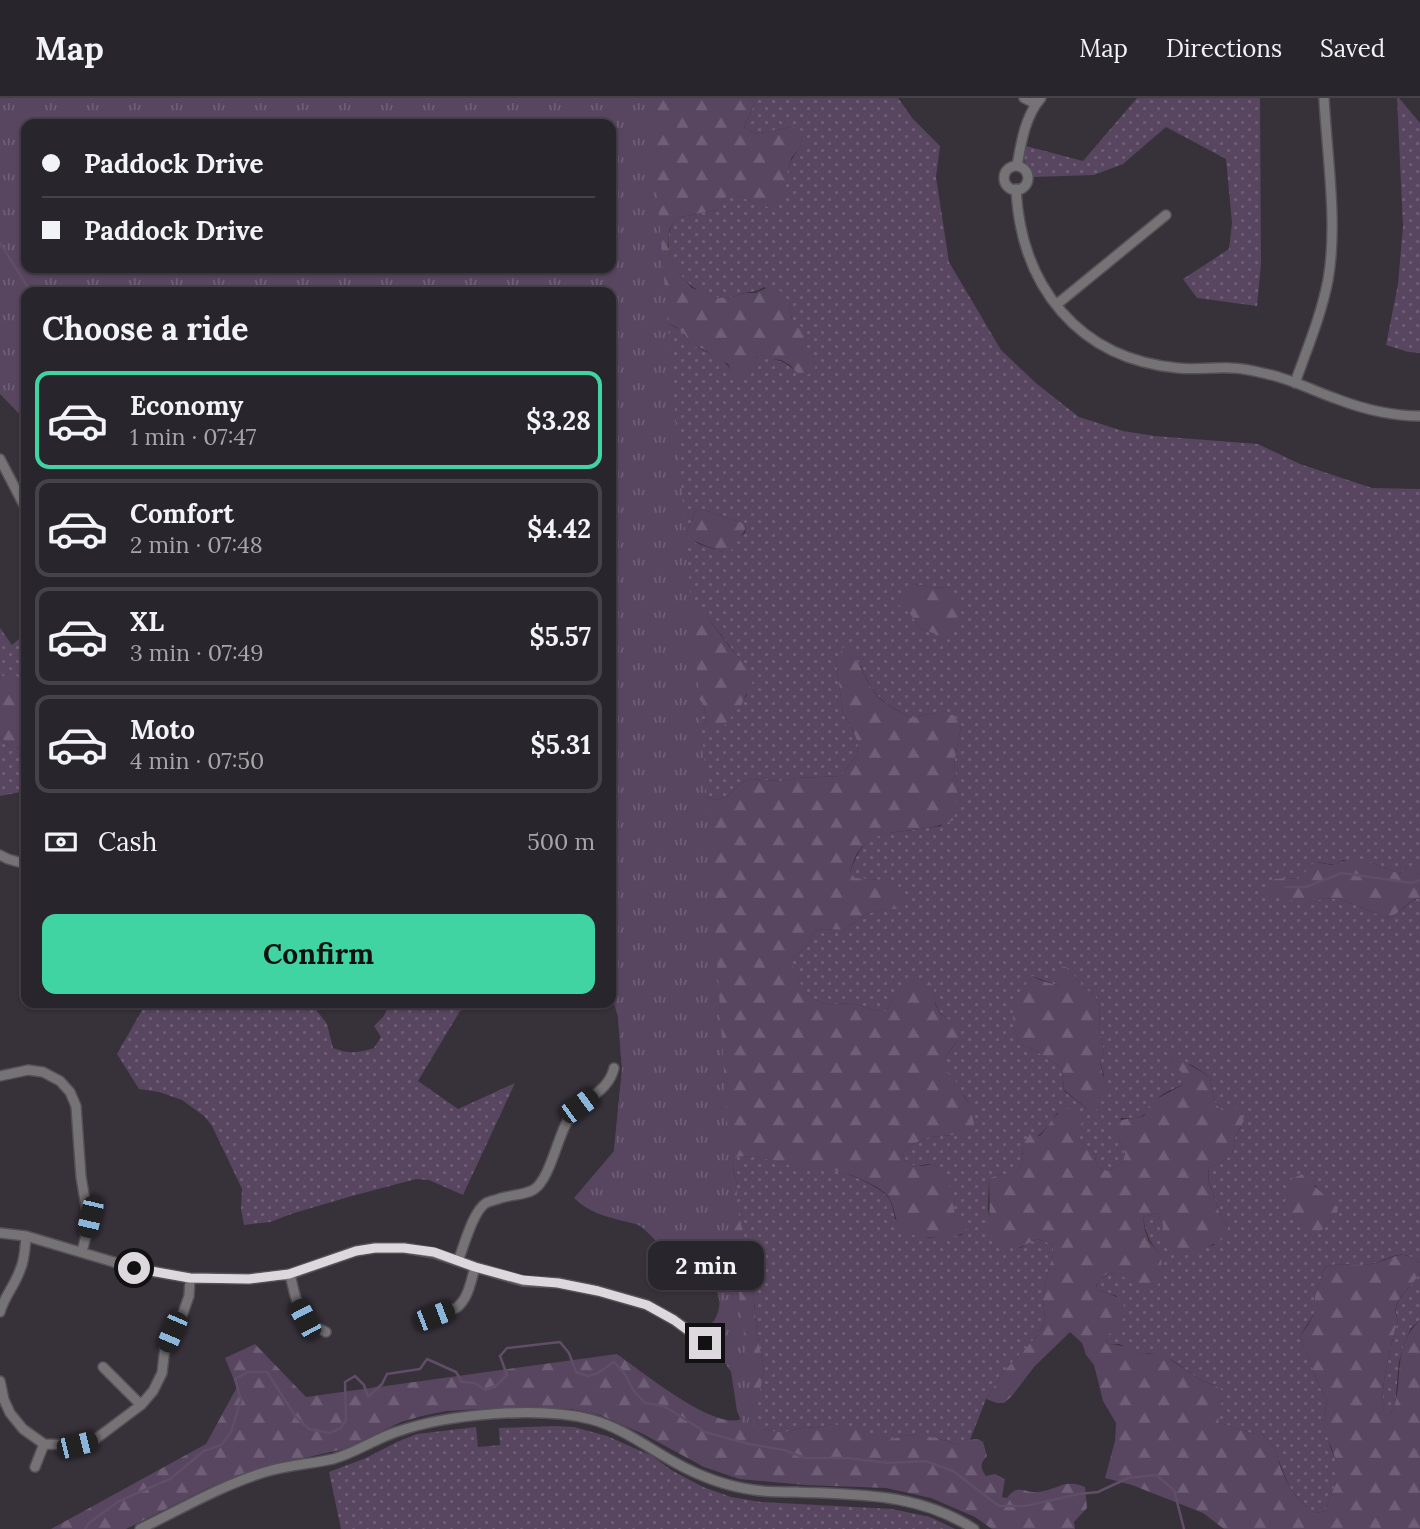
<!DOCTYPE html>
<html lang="en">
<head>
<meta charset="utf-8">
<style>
  body { margin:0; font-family:Lora,serif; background:#353138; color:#f1f3f6; height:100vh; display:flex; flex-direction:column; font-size:26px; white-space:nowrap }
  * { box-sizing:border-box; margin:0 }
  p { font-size:23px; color:#a5a5a9 }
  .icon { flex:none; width:38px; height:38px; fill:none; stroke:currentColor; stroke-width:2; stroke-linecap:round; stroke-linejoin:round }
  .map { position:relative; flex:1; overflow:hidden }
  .drawer { position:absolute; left:21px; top:189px; width:595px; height:721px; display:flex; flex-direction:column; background:#29252c; border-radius:14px; box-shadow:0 2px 5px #0004,0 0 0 2px #454248 }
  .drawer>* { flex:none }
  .guide { position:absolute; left:21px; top:21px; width:595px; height:154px; border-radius:14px; box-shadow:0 2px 5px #0004,0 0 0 2px #454248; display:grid; align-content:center; height:154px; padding:0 21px; background:#29252c }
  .end { position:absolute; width:32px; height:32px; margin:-16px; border:9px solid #dcd8dd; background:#111; box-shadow:0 0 0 4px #111 }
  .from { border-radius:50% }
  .bubble { position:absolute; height:49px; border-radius:14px; background:#29252c; box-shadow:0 2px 5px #0004,0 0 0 2px #454248; font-size:23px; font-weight:800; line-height:49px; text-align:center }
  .car { position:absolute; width:21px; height:42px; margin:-21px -10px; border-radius:9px; box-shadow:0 0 5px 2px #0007; background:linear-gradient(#222 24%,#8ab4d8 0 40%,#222 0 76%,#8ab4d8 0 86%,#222 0) }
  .guide b { display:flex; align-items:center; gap:24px; height:66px; font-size:26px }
  .guide b+b { border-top:2px solid #454248 }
  .guide i { width:18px; height:18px; background:#f1f3f6 }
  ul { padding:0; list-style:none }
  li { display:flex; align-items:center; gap:21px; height:98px; margin:0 14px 10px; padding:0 7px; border:4px solid #454248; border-radius:14px }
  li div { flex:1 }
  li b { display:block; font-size:26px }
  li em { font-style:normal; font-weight:800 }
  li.current { border-color:#40d4a2 }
  li>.icon { width:63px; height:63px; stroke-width:1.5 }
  h2 { padding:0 21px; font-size:32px; line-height:84px }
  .pay { display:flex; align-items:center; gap:18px; height:77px; padding:0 21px; font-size:26px }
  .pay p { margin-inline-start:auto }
  .button { display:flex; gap:14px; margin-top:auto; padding:14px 21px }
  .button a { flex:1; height:80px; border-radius:14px; background:#40d4a2; color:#111; font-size:28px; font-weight:800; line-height:80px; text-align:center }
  header { display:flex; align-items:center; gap:42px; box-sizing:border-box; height:98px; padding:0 35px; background:#29252c; border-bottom:2px solid #454248 }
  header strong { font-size:33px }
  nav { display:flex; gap:38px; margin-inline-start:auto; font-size:24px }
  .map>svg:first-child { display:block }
  .grass { fill:url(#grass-dots); fill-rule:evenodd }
  .forest { fill:url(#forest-firs) }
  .park { fill:url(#park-tufts); fill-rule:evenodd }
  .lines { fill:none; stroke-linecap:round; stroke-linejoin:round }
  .stream { stroke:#604d67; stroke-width:2.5 }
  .minor-casing { stroke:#554f57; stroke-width:12 }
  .minor { stroke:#767377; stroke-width:9 }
  .route { stroke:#dcd8dd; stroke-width:9 }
</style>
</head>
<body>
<header>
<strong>Map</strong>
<nav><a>Map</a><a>Directions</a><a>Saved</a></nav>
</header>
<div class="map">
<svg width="1420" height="1431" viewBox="0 0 1420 1431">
  <defs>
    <pattern id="grass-dots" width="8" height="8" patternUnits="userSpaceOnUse" patternTransform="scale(1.75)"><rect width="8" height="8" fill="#58455f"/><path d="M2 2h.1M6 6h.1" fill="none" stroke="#6f5f76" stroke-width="1.8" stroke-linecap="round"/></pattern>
    <pattern id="forest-firs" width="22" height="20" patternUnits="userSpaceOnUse" patternTransform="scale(1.75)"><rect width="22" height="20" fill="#58455f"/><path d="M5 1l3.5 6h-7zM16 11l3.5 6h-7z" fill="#6f5f76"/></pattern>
    <pattern id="park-tufts" width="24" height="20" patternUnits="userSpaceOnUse" patternTransform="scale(1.75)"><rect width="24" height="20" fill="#58455f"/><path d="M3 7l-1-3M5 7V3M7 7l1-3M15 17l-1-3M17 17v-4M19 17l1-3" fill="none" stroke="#6f5f76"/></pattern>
  </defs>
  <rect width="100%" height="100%" fill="#37313a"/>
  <!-- grass -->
  <path class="grass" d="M750,0h148l15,21 27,27 -4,31 13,85 52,88 36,34 42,33 44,14 32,5 103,8 42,20 72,24 48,1v377h-11l-9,8 -29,-12 -28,-2 -8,5 -16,-3 -8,3 -8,11 -5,3 -11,-1 22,25 16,-5 16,1 45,19c14,-2 20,-17 34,-20v365c-4,-3 -9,-7 -15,-8 -13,-2 -22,7 -34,9 -15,3 -30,-3 -46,3l-10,29v16l-15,24 19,49 8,15 -3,17 6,30 6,13v22l-11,29 -9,2c-18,-10 -27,-25 -34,-44 -6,-15 -6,-23 -20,-35 -14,1 -28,-8 -43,-11l-2,-11 6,-13 -9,-14 -12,-4 -30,-21 -20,-7 -13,1 -20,-10 -13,1 11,-49 -19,-6 -2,-3 4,-8 9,-5 10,-1 42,-17c-11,-14 -15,-21 -18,-39l13,-4 26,40 32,-8 14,-18c-10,-14 -9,-16 -14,-31 -4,-13 -7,-14 -5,-28l12,-5 11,-9 3,-16 6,-11 -20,-17 -7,-9 -4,-24 -18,-12 -22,-5 15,15 -1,9c-6,3 -15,6 -21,10 -19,14 -11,27 -42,24l-4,17 8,19 -3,10 -14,7 -11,-4 -3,-16 -19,-14 6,-9 -24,-15c-11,17 -17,23 -35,33l1,16 -8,12h-13l-13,4 -1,30 2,15 30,25 17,-9 15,5 2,8 -7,22 -4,25 2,21 -7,15 -33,35 -19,29 -16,41 -12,5 -21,-7 -29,-3 -21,5 -55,-16 -16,4 -11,-1 -19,5h-11l-12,-3h-11l12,-60 -7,-37 -5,-51 -3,-8 -8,-10 -1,96 -18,-10c3,-10 -6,-16 -14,-21 4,-4 8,-9 10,-14 10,-27 -20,-44 -38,-57l62,-30 -6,-19 1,-23 -5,-23 5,-5c23,-3 42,6 65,11 9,2 17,0 27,1 15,2 45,15 56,25 7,6 8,15 10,25l33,19 34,-3 -7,-17 -6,-31 -5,-12 -8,-9 -8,-2 -10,2 -10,-2 -6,-9 7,-9 20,-9 26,-2 15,-31c-10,-12 -14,-23 -26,-34v-11l12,-17 3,-15c-21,-15 -23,-15 -26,-40l-39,10 -8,14c-13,1 -19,-5 -32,-7 -9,-2 -18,1 -27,0 -14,-1 -30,-22 -34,-34 0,-2 0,-10 0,-12l13,-12 9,-15 9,-2 20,1 22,-16 18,-5 -3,-29 -27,-2 -4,-5c15,-41 24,-38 63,-43 9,-1 18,-3 28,-4l17,-33 -4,-30 7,-36 -27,-14 -22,5c-30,-16 -38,-20 -51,-52l-25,-5 7,53 10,16 5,14 -1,10 -16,22 -44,2 -17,3 -31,-2 -9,5 -13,13 -13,3 -21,-10 -32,-469c10,4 19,7 25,16 3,4 3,6 7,8 13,8 31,11 38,26l25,-13 3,-4c16,7 26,5 38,19l19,-11 -7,-8 -4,-13 -13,-21 -3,-16 -25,-17c-10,6 -10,4 -20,6 -8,2 -13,5 -22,5 -31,-2 -58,-34 -53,-65 1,-5 4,-10 7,-15l40,-8 12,-16 14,3 14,7 27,-9c4,-23 4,-33 20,-51l-11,-17 -36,7 -12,-7 11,-24zM701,411l45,15 -1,9 -23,19 -26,-9 -9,-12 8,-19zM914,486l14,3 22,1 -15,46 -15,-6 -12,-17zM708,520l33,43 6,34 -24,32 -17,-3 -2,-18 -5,-7zM1032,878l27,10 18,-8 6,9 12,9 4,10 1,27 4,18 -4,11 4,13 -14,36 -26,-20 -2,-23 -29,-19 -14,-5c-10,-28 -4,-45 13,-68zM1315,1087l11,13 12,9 -1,8 -9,7 -8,11 -25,-16 -11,-13 6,-12z
    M1137,0h123l1,166 -4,42 -60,-8 -14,-19 46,-30 3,-26 -6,-64 -60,-32 -43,37 -29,11 -61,2 -9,-17 2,-14 57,15z
    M1397,0h2l21,25v230l-12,-1 -22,-7 12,-61 5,-58z
    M0,530l12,17 7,-6 7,8v43l-17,-18 -9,7z
    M0,638l10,11 16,1v43l-26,5z
    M146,905h165l16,21 6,24c15,6 27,5 41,0l7,-11 -7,-11 10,-10 5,-13h85l-5,5 -9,3 -42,70 40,28 57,-26 -52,112 -34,-15 -13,-1 -64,17 -58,17 -24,9 -26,3 -3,-16 1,-20 -30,-63 -8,-10 -22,-16 -23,-8 -20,-3 -22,-35z
    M1420,1175v47l-9,8 -7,16 -5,18 -4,44 -8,13c-12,-18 5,-78 11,-99 -9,-18 14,-33 22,-47z
    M555,1328l19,1 33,9 45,20 21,15 30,16 28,10 30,5 131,7 38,8 25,12h-614l-12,-57 37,-14 31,-16 20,-8 59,-7 2,20 22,-2 -1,-17z"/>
  <!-- forest -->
  <path class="forest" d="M610,0h140l5,5 -11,24 12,7 36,-7 13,5 -2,12 -11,13 -4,12 -4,26 -6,7 -10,5 -12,-3 -14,-7 -14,-2 -12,15 -40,8 -7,12 -1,17 5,13 7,14 12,14 27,10 12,-1 14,-4h10l16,-7c18,7 18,16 21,34l15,11c-3,13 1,21 9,31l-1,8 -9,6 -9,-3 -7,-8 -9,-5 -10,-1 -12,-5 -3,4 -2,10 -10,8h-7l-6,-5 -3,-7 -25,-15 -12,-4 -6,-10 -9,-8 -15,-6 -50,-29 2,-7z
    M701,411l45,15c-1,11 -9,17 -14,26l-10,2 -33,-13 -2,-8 8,-19z
    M914,486l14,3 22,1c14,20 8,30 0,51l-10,2 -5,-7 -15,-6 -12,-17 -10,-6 6,-12z
    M680,507l18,6 10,7 20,27 27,32 -14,28 -18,22 -9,2 -8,-5 -2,-18 -5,-7z
    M844,548c17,13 19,31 31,47 9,12 24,18 37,25l22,-5 20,2 7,12 -7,36 4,30 -4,27c-14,6 -28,9 -43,10 -21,3 -40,3 -53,22 -4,6 -6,14 -8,20l5,6 26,2 25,18 -8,11h-14l-18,5 -22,16 -20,-1 -9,2 -9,15 -13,12c0,2 0,9 0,11 4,13 20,34 34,35 9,1 18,-2 27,0 13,2 19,8 32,7l8,-14 18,-20 16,3 5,7 3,19 5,8 18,12 1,10 -16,23v11l11,9 9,18 6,7 5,25 -20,6 -26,2 -20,9 -7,9 6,9c2,0 9,2 11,2 6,0 11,-3 17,0 15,9 17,36 19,51l9,4 3,10c-11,8 -44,8 -57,3 -19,-7 -12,-28 -24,-40 -10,-10 -40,-22 -54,-24 -7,-1 -14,1 -21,0 -26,-4 -48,-16 -74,-13l-5,5 5,23v23l8,31 -3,9 -7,4 -80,-12 -41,-89 8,-82 -4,-52 75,-227 21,10 13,-3 13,-13 9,-5 31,2 17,-3 44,-2 16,-22 1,-10 -5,-14 -10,-16 -7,-53z
    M9,574c25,6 17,55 17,76l-16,-1 -10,-11v-57z
    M1350,761l21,3 29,12 9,-8h11v32c-14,2 -20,18 -34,20l-45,-19 -16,-1 -15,5 -26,-4 -16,-6 2,-9 4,-5 13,-1 11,1c6,-4 7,-8 12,-13 7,-7 14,-1 23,-1 5,-1 11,-5 17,-6z
    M1059,868l7,1 11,11 6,9 12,9 4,10 1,27 4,18 -4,11 6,26 -10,23h-6l-26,-21 -2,-22 -29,-19 -14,-5c-11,-31 -7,-42 13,-68l8,4 19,6z
    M1173,957l37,22 4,24 7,9 15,-2 8,12 -9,18 -3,16 -11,9 -12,5c-3,14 1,15 5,28 5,15 4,17 14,31l-1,9c-11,8 -38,22 -52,16 -5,-2 -9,-8 -13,-12l1,-16 -7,-11 -13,4 2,14 4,10 12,15 1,19 -5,12 -16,2c-15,-11 -32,-27 -45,-3l2,4c25,8 33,11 21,39l-10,5 -3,10c14,1 22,2 33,10l22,-1 41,28 12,4 11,7c-3,13 -9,16 -6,31 15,3 29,12 43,11 14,12 14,19 19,35 8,19 17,34 35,44l9,-2 11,-29v-22l-10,-26 -2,-17 3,-17 -8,-15 -19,-49 8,-11 7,-13v-16l10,-29c16,-6 31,0 46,-3 20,-3 29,-18 49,-1v10c-8,14 -32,29 -22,47 -6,20 -23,82 -11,98 3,-4 7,-9 8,-14 8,-31 -2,-58 25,-84v209h-196l-21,-16 -71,-28 -27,-7 10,-37 1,-18 -13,-22 -9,-36 -8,-10 -4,-12 -12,-11 -36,35 -22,29 -8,7h-7l-11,-4 19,-29 33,-35 7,-15 -2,-21 4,-25 7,-22 -2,-8 -15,-5c-25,14 -29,12 -52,-6 7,-14 4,-39 4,-55l13,-4h13l8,-12 -1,-16 8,-12 10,2c10,-11 16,-28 32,-28l11,10 -1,10 -7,9 19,14 3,16 11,4 14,-7 3,-10 -8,-19 -7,-10c13,-8 20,-5 34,-9l7,-14 33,-18v-9l-14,-15z
    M1302,1076c13,11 23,23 36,33l-1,9 -9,6 -8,11 -10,1 -15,-17 -12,-5c1,-12 7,-19 7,-32z
    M737,1163l9,8 6,12 5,51 7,37 -11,60h10l12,3h11l19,-5 11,1 16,-4 25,4 30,12 21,-5 15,1 14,2 21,7 11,-5 9,-1 5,3 4,14c-7,7 -7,12 -1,20l9,-2 10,5 -3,18 5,1c3,-4 5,-6 9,-8 7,-2 11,2 17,2 21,1 30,-15 52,-5l2,21 -13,14 1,7h-83l-17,-12 -44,-19 -45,-10 -81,-3 -66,-6 -35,-12 -61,-33 -43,-19 -29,-6 -23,-1h-47l-55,3 -24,5 -21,6 -57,27 -84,19 -21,7 -33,14 -80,40h-75l155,-85 31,-57 -12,-29 30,-14 51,53 311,-43c23,16 101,80 126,64l-10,-156z"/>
  <!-- park -->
  <path class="park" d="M0,0h649l55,658 33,521 16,130 -8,23 -8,-19 -6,-39 -12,-18 3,-5 -1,-11 -7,-7 -7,-1c37,-41 -18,-67 -48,-87 -7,-5 -13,-14 -21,-18 -4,-2 -11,-3 -15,-4 -19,-5 -35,-9 -49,-23l40,-47 8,-82 -4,-52 -7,-24v-701h-585v129l-26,-27zM26,26h585v144h-585z"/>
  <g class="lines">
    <!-- stream -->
    <path class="stream" d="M0,145l31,49
      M1285,789h21l36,-14 70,10 8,-3
      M85,1431l4,-6 30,-22 51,-22 34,-28 17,-6 10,-13 10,-32 -6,-21 13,-7h19l29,45 13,12 21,4 11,-5 5,-8 -1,-38 10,-6 9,9 4,12 14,-13 5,-10 33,-5 7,-10 29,13 6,10 13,1 10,7 12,-5 10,-10 -7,-19 7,-8 53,-6 9,11 7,19 12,4 10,-3 16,-11 11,12 8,16 12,13 19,3 41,26 44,12 35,6 21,8h42l41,5 37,-2 28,10 46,35h26l54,-12 19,-2 30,-14 28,-3 18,15 10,39"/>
    <!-- minor casing -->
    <g class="minor-casing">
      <path id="minor" d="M1024,0l12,6
        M1017,68c4,-23 8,-50 24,-68
        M1004 80a12 12 0 1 1 24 0a12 12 0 1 1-24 0Z
        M1016,91c5,97 62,170 162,179 17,2 35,-1 53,0 12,0 24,3 36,6 24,5 47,17 70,25 26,10 55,17 83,17
        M1056,207l110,-90
        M1295,285c12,-34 26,-67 33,-103 10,-56 -1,-124 -4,-182
        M0,361l26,50
        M0,757l8,4 18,5
        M0,978l28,-6 15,2 17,9 10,11 6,14 5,71 5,29 4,12 -8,34
        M0,1135l26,3 108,32 56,10 59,1 41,-5 66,-23 19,-3h29l30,5 41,14 48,14 35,2 40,8 49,14 27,15 31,23
        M458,1163c6,-15 15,-50 28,-58 4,-2 10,-3 15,-5 10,-3 23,-3 32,-8 16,-9 24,-50 33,-66 11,-24 42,-29 48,-56
        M290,1176c6,27 8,46 36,58
        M0,1214c4,-15 15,-27 20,-42 5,-10 5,-23 6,-34
        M434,1218c7,-3 15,-5 22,-8 12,-8 15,-27 19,-41
        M103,1269l38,38
        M0,1283l4,19 6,13 13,16 21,15 33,1 16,-4 48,-36 12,-14 9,-18 3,-26 7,-15 11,-19 6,-17 1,-18
        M35,1369l9,-23
        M140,1431c41,-20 82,-44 125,-57 22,-7 46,-8 68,-13 22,-6 42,-20 63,-27 52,-18 140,-26 194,-13 31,8 57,28 84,43 25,14 51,24 80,28 13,2 28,2 42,2 65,3 122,1 178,37"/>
    </g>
    <!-- minor -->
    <use href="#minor" class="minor"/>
  </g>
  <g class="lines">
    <!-- route -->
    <path class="route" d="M134,1170l56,10 59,1 40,-5 67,-23 19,-3h29l30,4 41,15 48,13 35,3 40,8 49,14 27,15 31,23"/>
  </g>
</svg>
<i class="end from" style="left:134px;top:1170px"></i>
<i class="end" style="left:705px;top:1245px"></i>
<div class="bubble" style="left:648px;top:1143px;width:116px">2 min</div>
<i class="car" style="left:579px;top:1008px;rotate:54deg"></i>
<i class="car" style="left:90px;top:1119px;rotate:193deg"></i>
<i class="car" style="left:434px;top:1218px;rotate:69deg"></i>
<i class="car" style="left:305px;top:1221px;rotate:332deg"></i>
<i class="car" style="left:172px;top:1234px;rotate:203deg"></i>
<i class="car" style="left:77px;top:1347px;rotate:76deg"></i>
<div class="guide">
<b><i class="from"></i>Paddock Drive</b>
<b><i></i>Paddock Drive</b>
</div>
<section class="drawer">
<h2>Choose a ride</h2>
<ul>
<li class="current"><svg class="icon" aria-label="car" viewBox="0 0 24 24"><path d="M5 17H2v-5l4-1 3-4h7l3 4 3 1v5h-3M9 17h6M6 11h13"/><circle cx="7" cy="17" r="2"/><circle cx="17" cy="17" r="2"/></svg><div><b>Economy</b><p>1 min · 07:47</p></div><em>$3.28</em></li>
<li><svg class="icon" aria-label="car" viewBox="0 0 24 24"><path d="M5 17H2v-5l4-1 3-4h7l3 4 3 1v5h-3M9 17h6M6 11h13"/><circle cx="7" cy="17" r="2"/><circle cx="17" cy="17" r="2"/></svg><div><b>Comfort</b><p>2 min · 07:48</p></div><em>$4.42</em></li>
<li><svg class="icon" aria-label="car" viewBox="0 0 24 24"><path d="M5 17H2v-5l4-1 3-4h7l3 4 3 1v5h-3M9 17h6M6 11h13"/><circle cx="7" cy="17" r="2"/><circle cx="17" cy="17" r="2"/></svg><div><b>XL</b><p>3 min · 07:49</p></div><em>$5.57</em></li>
<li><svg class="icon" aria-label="car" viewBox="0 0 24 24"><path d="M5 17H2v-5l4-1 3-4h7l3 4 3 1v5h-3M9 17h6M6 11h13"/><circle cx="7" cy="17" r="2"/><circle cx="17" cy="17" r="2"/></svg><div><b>Moto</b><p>4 min · 07:50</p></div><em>$5.31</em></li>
</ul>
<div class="pay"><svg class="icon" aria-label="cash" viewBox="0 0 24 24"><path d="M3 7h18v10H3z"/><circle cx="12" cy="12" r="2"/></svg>Cash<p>500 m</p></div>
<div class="button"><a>Confirm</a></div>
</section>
</div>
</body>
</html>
